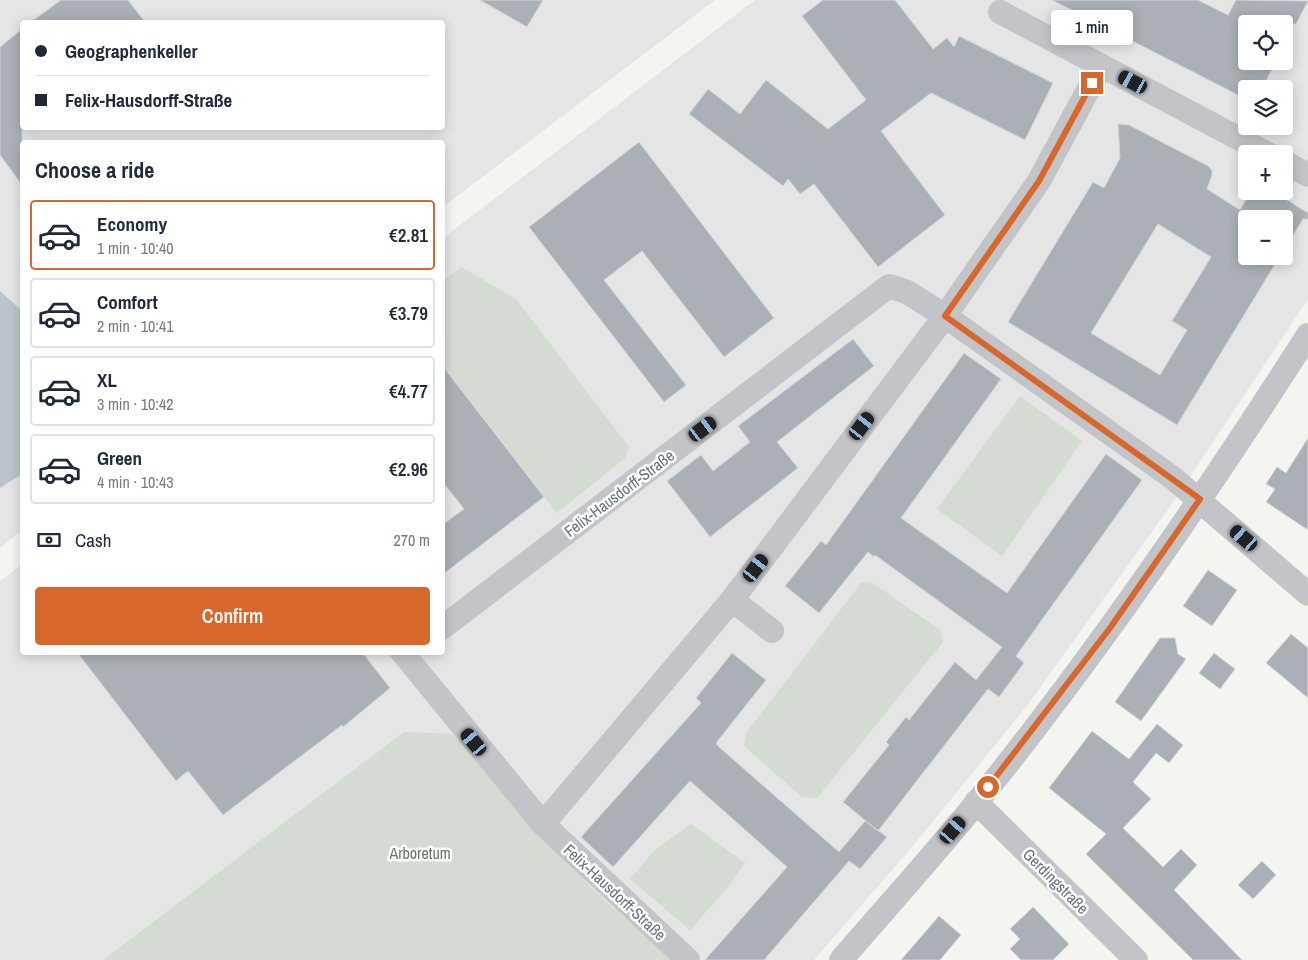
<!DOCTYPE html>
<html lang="en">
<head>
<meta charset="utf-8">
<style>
  body { margin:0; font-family:"Archivo Narrow",sans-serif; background:#f6f6f7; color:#1f2937; height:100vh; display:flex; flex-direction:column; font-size:19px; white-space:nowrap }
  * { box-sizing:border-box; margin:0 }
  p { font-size:16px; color:#747a83 }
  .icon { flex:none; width:28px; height:28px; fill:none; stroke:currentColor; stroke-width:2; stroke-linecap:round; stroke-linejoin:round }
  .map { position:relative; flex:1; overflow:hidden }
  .sheet { position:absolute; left:20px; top:140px; width:425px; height:515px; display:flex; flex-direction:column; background:#fff; border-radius:5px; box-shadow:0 2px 12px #0003 }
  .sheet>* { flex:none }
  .top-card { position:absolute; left:20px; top:20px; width:425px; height:110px; border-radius:5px; box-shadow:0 2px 12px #0003; display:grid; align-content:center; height:110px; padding:0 15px; background:#fff }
  .fabs { position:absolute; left:1238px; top:15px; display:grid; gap:10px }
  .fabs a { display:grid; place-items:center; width:55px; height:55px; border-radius:5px; background:#fff; box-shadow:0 2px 12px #0003; font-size:25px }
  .end { position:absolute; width:22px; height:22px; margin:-11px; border:6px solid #d8672c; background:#fff; box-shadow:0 0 0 2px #fff }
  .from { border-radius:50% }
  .bubble { position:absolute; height:35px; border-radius:5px; background:#fff; box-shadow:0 2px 12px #0003; font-size:16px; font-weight:600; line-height:35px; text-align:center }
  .car { position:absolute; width:15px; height:30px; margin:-15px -8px; border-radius:6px; box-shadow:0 0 4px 1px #0007; background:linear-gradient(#222 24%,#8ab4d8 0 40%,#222 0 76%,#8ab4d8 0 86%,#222 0) }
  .top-card b { display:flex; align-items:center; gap:18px; height:48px; font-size:19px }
  .top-card b+b { border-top:1px solid #e0e1e3 }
  .top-card i { width:12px; height:12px; background:#1f2937 }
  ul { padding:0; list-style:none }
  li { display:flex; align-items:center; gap:15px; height:70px; margin:0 10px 8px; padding:0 5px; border:2px solid #e0e1e3; border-radius:5px }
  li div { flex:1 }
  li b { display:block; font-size:19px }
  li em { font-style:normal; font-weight:600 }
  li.current { border-color:#d8672c }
  li>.icon { width:45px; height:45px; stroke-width:1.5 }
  h2 { padding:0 15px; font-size:22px; line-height:60px }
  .pay { display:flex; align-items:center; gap:12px; height:55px; padding:0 15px; font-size:19px }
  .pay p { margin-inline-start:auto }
  .button { display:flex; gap:10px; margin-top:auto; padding:10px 15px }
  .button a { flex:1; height:58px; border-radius:5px; background:#d8672c; color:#fff; font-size:20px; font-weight:600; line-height:58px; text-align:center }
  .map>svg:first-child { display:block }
  .built { fill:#e4e5e4; fill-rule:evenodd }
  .green { fill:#d4dbd2 }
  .water { fill:#bbc4ca }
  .building { fill:#abb0b6; stroke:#d5d5d3; fill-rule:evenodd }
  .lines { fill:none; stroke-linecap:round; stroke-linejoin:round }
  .street { stroke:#c2c4c8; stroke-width:24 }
  .route { stroke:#d8672c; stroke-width:6 }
  .labels { text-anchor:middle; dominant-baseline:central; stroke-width:5; stroke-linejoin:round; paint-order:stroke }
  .street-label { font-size:16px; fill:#65717f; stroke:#fff }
  .park-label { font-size:16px; fill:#657763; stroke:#fff }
</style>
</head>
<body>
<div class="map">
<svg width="1308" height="960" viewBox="0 0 1308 960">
  <rect width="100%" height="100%" fill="#f4f4f0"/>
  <!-- built -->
  <path class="built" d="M0,0h715l-272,207 -1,-65h-420v388l-22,18zM22,22h420v106h-420z
    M755,0h553v299l-139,209 -143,199 -114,140 -98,113h-814v-379l22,-17v88h420l1,-414zM1246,24h38v37h-38zM1246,89h38v37h-38zM1246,154h38v37h-38zM1246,219h38v37h-38z"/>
  <!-- green -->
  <path class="green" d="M461,267l55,32 113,148 -4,11 -68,55 -114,-148v-84z
    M1020,396l62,45 -80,115 -65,-47z
    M871,582l69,48 3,12 -126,156 -15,-1 -58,-51 2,-13 115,-150z
    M404,732l53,2 133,153 83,73h-570z
    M691,824l54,39 -16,23 -39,44 -60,-51 25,-29z"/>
  <!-- water -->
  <path class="water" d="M0,291l22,20v163l-22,14z"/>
  <!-- building -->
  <path class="building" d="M61,0h67l17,22h-114z
    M480,0h63l-16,27z
    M823,0h72l38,49 14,-11 7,9 5,-11 94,47 -28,57 -94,-47 -50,38 64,84 -67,52 -64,-83 -14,10 -12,-15 -5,7 -94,-72 19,-25 32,25 26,-34 62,49 38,-29 -64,-84z
    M1052,0h146l30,15 8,-15 72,1 -12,23h-50v37h30l-14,28h-16v10z
    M22,29v156l-22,-30v-108z
    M1118,124l11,1 79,41 4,4v5l-5,14 33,21 11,-19h22l35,22v6h-5l-19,31v-31h-38v37h34l-103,169 -169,-103 85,-140 11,6 16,-30zM1158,224l53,33 -39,64 15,9 -27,45 -69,-42z
    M639,142l135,176 -50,39 -82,-106 -38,29 82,105 -22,17 -135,-175z
    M853,339l21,27 -97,76 21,26 -88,69 -43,-56 34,-26 12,16 37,-29 -12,-16z
    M964,353l37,26 -100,139 106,75 99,-139 36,26 -126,176 8,7 -25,34 -11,-8 -110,142 -35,-29 46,-57 -3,-3 20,-25 3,3 46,-58 21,18 26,-33 -127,-92 -1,2 -6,-5 -49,61 -34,-27 36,-45 5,4z
    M442,365l102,132 -102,78v-50l22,-16 -22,-28z
    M1308,438v92l-42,-28 9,-13 -9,-5 11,-17 9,6z
    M1208,570l29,20 -25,36 -29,-20z
    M1291,634l17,14v50l-42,-35z
    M1160,638h15l3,16 8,5 -45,62 -26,-19z
    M77,652h285l28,36 -47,39 -1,-2 -119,90 -35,-44 -12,10z
    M732,653l34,27 -50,63 3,4 120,105 26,-31 22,16 -27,32 -11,-8 -85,99h-59l82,-93 -97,-86 -77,86 -32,-30 120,-134 -5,-5z
    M1214,653l21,16 -15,20 -21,-16z
    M1157,724l26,21 -14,18 -13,-10 -23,29 18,17 -28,29 40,39 18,-18 16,16 -23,25 68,70h-49l-107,-106 20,-20 -57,-46 43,-57 37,28z
    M1262,861l14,14 -23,24 -15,-14z
    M1033,907l36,37 -16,16h-32l-11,-11 10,-10 -10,-10z
    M939,916l22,19 -21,25h-39z"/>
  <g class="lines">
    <!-- street -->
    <path class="street" d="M1000,12l268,142
      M1284,162l24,13
      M732,600l40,31
      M442,628l447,-342 18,6 38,24 228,162 135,116
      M402,652l141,172 145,136
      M976,802l160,158
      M543,824l189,-224 213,-284 94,-135 62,-115
      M841,960c45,-52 92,-104 136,-158 120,-148 228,-306 331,-467"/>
  </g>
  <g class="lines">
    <!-- route -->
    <path class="route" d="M988,787l122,-159 90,-129 -255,-183 94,-135 53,-98"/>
  </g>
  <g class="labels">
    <!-- street labels -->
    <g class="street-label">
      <text transform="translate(619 493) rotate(-37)">Felix-Hausdorff-Straße</text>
      <text transform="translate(1056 881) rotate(45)">Gerdingstraße</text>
      <text transform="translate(615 892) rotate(43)">Felix-Hausdorff-Straße</text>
    </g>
    <!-- park labels -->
    <g class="park-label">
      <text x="420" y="853">Arboretum</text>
    </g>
  </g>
</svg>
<div class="fabs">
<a><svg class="icon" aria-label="locate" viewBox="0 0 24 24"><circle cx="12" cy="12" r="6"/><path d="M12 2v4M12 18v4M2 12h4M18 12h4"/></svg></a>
<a><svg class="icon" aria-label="layers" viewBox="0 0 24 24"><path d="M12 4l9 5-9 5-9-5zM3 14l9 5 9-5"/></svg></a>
<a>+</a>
<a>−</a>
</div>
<i class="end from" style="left:988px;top:787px"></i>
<i class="end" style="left:1092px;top:83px"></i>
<div class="bubble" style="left:1051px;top:10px;width:82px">1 min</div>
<i class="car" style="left:1133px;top:82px;rotate:298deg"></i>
<i class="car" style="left:862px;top:426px;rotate:37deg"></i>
<i class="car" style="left:703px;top:429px;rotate:53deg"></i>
<i class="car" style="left:1244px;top:538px;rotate:311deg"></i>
<i class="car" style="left:756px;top:568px;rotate:37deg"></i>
<i class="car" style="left:474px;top:742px;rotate:320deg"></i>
<i class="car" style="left:953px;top:830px;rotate:41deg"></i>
<div class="top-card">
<b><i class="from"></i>Geographenkeller</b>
<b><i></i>Felix-Hausdorff-Straße</b>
</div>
<section class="sheet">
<h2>Choose a ride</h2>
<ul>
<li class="current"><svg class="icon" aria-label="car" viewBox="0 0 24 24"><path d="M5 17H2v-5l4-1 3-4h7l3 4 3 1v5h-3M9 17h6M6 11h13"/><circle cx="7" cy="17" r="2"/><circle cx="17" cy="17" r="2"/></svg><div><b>Economy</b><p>1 min · 10:40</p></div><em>€2.81</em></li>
<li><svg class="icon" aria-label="car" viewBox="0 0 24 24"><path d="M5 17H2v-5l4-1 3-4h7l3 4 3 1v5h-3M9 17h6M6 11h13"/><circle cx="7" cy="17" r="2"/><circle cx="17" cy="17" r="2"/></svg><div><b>Comfort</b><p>2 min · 10:41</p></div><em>€3.79</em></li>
<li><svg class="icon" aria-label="car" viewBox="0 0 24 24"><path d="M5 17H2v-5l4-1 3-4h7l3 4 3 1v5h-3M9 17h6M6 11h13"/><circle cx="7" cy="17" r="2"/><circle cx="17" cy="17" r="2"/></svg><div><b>XL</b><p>3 min · 10:42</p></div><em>€4.77</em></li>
<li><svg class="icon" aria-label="car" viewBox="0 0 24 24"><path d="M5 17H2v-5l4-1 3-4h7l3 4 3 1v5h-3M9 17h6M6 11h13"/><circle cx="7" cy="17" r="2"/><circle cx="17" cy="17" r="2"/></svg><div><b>Green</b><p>4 min · 10:43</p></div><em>€2.96</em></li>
</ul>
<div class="pay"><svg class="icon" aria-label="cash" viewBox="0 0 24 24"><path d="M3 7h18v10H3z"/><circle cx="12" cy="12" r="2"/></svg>Cash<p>270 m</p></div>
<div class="button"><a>Confirm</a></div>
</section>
</div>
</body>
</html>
